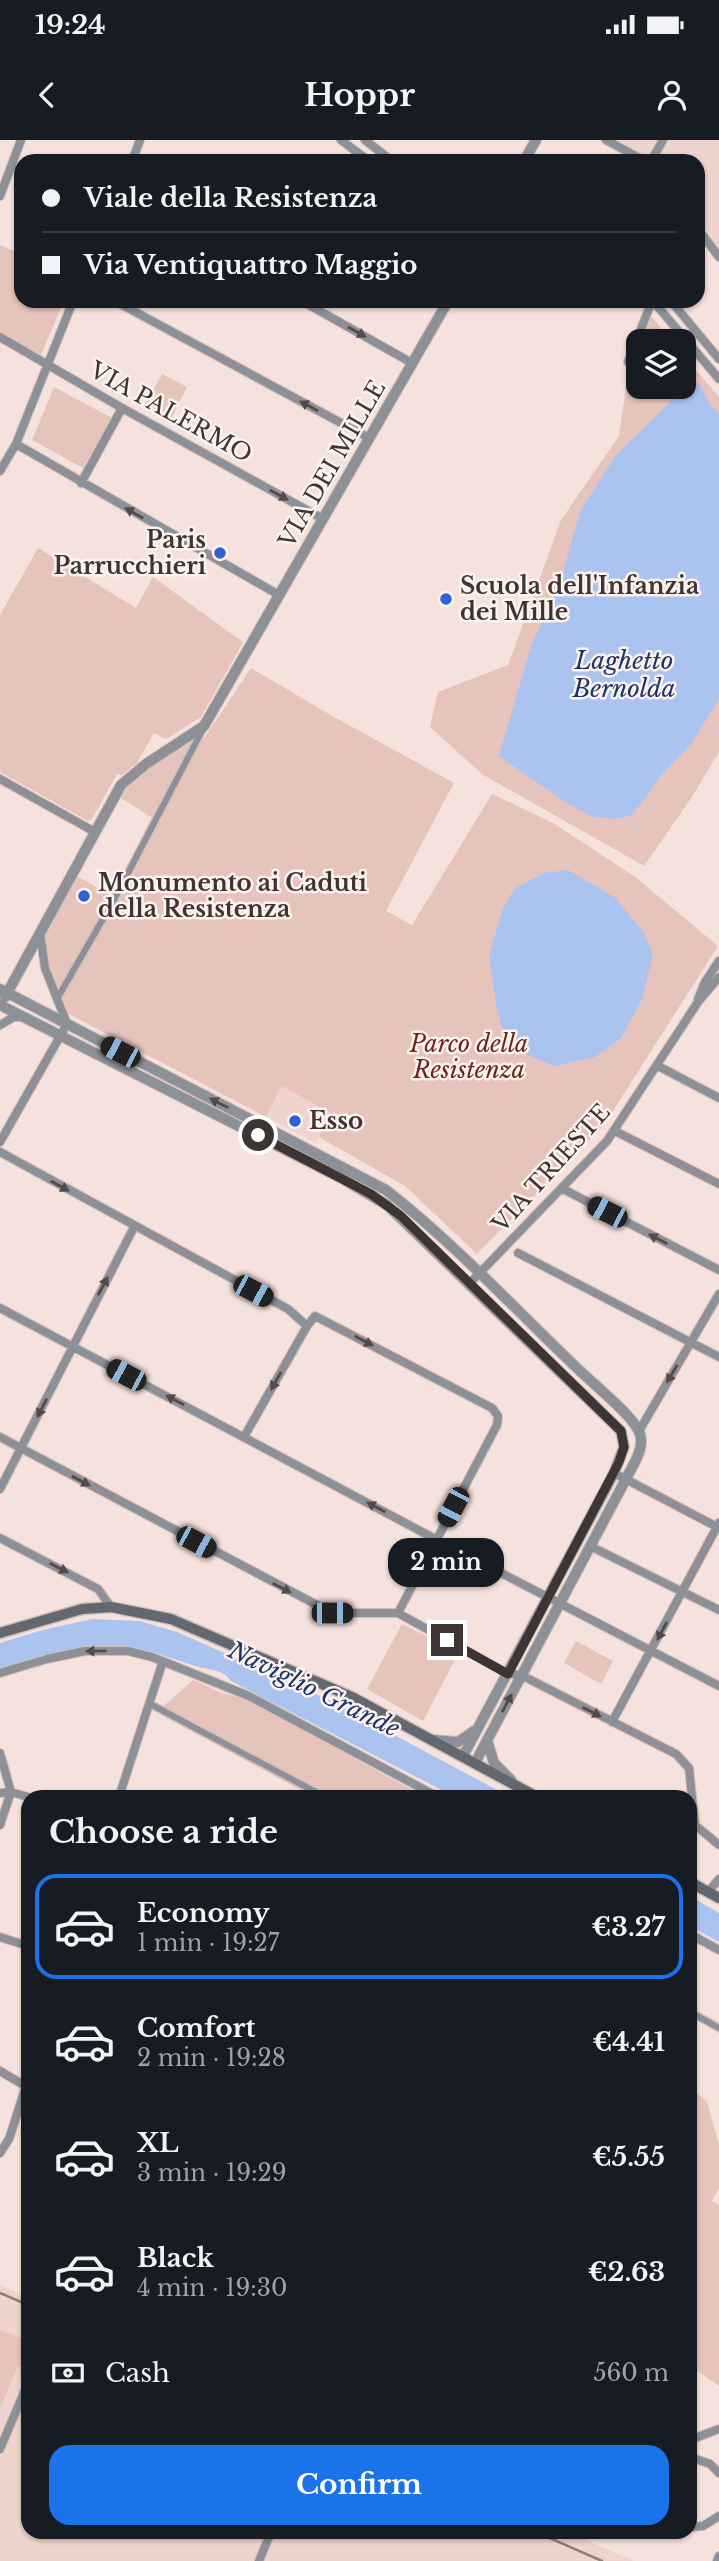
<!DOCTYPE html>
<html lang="en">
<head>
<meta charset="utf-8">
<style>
  body { margin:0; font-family:"Libre Baskerville",serif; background:#242831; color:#f1f3f6; height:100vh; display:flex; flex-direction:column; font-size:26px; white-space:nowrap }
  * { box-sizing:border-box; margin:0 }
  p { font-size:23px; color:#9ea1a6 }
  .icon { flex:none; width:38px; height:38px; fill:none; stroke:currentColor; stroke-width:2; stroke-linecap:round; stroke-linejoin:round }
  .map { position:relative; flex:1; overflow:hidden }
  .details { position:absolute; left:21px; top:1650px; width:676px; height:749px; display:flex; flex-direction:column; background:#171b24; border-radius:21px; box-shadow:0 2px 5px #0004 }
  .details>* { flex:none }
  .top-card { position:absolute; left:14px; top:14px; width:691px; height:154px; border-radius:21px; box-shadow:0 2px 5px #0004; display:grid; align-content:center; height:154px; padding:0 28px; background:#171b24 }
  .fabs { position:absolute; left:626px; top:189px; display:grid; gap:14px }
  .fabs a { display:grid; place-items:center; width:70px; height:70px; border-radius:14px; background:#171b24; box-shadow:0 2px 5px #0004; font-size:35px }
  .end { position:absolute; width:32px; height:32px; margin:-16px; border:9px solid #3c3533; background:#fff; box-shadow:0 0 0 4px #fff }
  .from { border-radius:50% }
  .bubble { position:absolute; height:49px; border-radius:21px; background:#171b24; box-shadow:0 2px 5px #0004; font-size:23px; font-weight:800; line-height:49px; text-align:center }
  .car { position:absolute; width:21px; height:42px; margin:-21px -10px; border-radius:9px; box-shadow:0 0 5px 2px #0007; background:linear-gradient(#222 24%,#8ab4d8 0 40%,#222 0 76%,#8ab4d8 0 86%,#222 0) }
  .top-card b { display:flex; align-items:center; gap:24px; height:66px; font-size:26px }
  .top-card b+b { border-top:2px solid #363941 }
  .top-card i { width:18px; height:18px; background:#f1f3f6 }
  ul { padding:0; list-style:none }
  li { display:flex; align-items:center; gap:21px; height:105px; margin:0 14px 10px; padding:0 14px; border:4px solid transparent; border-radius:21px }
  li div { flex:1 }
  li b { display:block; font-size:26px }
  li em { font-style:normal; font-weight:800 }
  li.active { border-color:#1a73e8 }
  li>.icon { width:63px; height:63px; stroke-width:1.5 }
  h2 { padding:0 28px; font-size:32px; line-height:84px }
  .pay { display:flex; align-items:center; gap:18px; height:77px; padding:0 28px; font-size:26px }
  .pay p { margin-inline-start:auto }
  .button { display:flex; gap:14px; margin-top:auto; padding:14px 28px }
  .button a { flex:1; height:80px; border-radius:21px; background:#1a73e8; color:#fff; font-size:28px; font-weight:800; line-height:80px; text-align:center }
  .status { display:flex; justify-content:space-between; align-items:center; height:49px; padding:0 35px; background:#171b24; direction:ltr }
  .status svg { height:19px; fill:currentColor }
  header { display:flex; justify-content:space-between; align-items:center; height:91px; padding:0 28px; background:#171b24; font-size:32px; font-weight:800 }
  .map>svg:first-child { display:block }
  .built { fill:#eed4cc }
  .green { fill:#e6c4bb }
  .water { fill:#abc3ef }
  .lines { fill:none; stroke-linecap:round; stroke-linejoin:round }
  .pedestrian-casing { stroke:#d1bfbb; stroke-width:9 }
  .minor-casing { stroke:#d1bfbb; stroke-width:10 }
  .tertiary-casing { stroke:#d1bfbb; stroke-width:12 }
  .secondary-casing { stroke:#d1bfbb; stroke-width:13 }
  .pedestrian { stroke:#8d9096; stroke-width:6 }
  .minor { stroke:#8d9096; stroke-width:8 }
  .tertiary { stroke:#8d9096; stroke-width:10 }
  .secondary { stroke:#626770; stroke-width:10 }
  .rail { stroke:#8c7f7c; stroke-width:2.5 }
  .oneway { fill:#504c4c }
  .route { stroke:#3c3533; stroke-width:9 }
  .poi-dot { fill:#2d63d1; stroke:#fdf2ee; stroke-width:2.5 }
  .labels { text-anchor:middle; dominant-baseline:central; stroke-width:5; stroke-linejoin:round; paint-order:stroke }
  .street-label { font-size:23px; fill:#3c3533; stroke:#fdf2ee }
  .poi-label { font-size:23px; font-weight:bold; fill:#3c3533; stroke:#fdf2ee; text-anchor:start }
  .park-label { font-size:23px; font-style:italic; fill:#682716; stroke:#fdf2ee }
  .water-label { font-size:24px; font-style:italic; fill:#1b356a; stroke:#fdf2ee }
</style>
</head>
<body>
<div class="status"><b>19:24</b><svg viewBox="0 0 49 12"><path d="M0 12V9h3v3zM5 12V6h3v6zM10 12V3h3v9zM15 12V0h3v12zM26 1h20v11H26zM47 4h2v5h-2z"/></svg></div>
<header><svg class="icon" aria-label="back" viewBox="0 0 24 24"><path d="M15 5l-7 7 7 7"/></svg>Hoppr<svg class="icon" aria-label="person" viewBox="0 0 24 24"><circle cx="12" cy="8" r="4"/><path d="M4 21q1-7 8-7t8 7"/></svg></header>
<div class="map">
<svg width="719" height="2421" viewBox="0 0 719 2421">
  <rect width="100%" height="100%" fill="#f6e2dd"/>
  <!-- built -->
  <path class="built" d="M618,0h101v111l-21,-28v-62h-47z
    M282,946l49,27 -15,30 -50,-26z
    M0,2145l28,12v235h540l66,29h-634z"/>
  <!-- green -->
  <path class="green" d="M0,105l21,9v47h43l-23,54 -41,-23z
    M651,176l21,25h-30z
    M639,210v37h45v-31l35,41v355l-27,45 -48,69 -162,-92 -52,-47 8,-35 70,-27 53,-145 58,-84 7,-49z
    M162,234l25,13 -17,34 -26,-14z
    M54,247l58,31 -29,50 -51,-28z
    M38,408l98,60 17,-31 90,65 -42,75 -35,22 -12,-6 -17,30 -15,12 -5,-1 -25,45 -4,2 -88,-49v-157z
    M251,528l76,45 127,70 -68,128 26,14 80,-131 61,29 81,53 84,70 -114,179 -127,129 -72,-68 -86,-49 11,-24 -48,-27 -16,31 -201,-105 -17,-49 -4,-34 33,-53 42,24 40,-78 -38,-24 10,-19 63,-39h9z
    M402,1484l57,28 -36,69 -56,-32z
    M576,1501l37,20 -12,23 -37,-21z
    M193,1540l29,13 25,6 178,98h-112l-156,-85z
    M690,1946l17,16 12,43v43l-7,13 7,4v181l-29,-20z
    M0,2190l28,11v20l-3,7 -7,-2 -18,43z"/>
  <!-- water -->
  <path class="water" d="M699,243l11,21 9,9v286l-27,44 -31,32 -15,23 -16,18 -17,3 -22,-3 -23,-12 -69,-48 32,-110 31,-69 18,-66 37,-57 54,-53 18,-15z
    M568,730l48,28 28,35 9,21 -11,45 -21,39 -26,19 -41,9 -26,-11 -25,-23 -7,-29 -7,-47 13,-45 12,-22 30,-16z
    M92,1479l47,2 38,11 150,67 183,98h-55l-224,-116c-8,-13 -26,-11 -39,-16 -16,-5 -31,-11 -47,-15 -48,-11 -99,5 -145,19v-26l43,-13z
    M690,1756l29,17v29l-29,-16z"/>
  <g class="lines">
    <!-- pedestrian casing -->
    <g class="pedestrian-casing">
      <path id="pedestrian" d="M57,859l58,-101 89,-171
        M154,1566l171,91
        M690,1872l29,16"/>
    </g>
    <!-- minor casing -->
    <g class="minor-casing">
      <path id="minor" d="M341,0l28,21
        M365,0l27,21
        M606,0l39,21
        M132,21l8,-21
        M651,21l12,-21
        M0,56l21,-56
        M698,89l21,28
        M115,161l254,137
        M302,161l110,62
        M653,161l66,78
        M671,161l48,58
        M0,197l122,71 201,111
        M628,222l24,-61
        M16,304l263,151
        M0,331l16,-27 57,-143
        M81,343l41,-75
        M0,639l95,53
        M698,859l7,-17 14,-21
        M0,885l14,-8h9
        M658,926l61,32
        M615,991l104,53
        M0,1002l67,-118 -22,-56 -5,-35
        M0,1012l288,157 19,17
        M563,1049l156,81
        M518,1113l201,104
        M470,1143l137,-142 91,-139 21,-25
        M0,1168l426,226 293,152
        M639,1291l80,-137
        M0,1297l332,176h66l110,61 13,1 155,79 13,14 6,57 24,20
        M244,1297l63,-111 8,-10 177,92 6,8 -1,9 -99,188
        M614,1333l105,55
        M0,1349l134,-262
        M0,1398l98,51 13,18
        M590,1406l129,64
        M0,1533l47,-14 38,-8h43l24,6 97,39 189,101
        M612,1582l107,-199
        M0,1613l11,39 -11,33
        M0,1653l11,-1 17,5
        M119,1657l44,-136
        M708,1752l11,-13
        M690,1794l29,16
        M0,1797l28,9
        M0,1931l27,16
        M0,2013l9,-14 19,-59
        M690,2300l29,-11
        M0,2309l28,-66
        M690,2317l20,7 9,9
        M690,2387l13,-1 16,-10
        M259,2421l12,-29
        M717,2421l2,-5"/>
    </g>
    <!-- tertiary casing -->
    <g class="tertiary-casing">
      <path id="tertiary" d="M524,21l12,-21
        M0,849l386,201c68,53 129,119 192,179 14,14 57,48 62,65 5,15 -8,32 -14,45l-151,284
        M5,857l116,-212 25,-21 58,-38 244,-425
        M0,865l343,174 44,26 234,226 3,16 -10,26 -151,283
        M433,1600l25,2 16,-11
        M487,1600l7,23 17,17"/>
    </g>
    <!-- secondary casing -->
    <g class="secondary-casing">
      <path id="secondary" d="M0,1493l82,-24 29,-2 60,12 181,78 185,100
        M690,1742l29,16"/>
    </g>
    <!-- pedestrian -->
    <use href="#pedestrian" class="pedestrian"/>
    <!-- minor -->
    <use href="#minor" class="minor"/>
    <!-- tertiary -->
    <use href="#tertiary" class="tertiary"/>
    <!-- secondary -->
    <use href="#secondary" class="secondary"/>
    <!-- rail -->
    <path class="rail" d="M0,2153l28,12
      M536,2392l66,29"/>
  </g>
  <!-- one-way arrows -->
  <defs><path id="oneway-solid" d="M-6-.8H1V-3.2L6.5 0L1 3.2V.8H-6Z" transform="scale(1.75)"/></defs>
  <g class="oneway">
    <use href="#oneway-solid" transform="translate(357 192) rotate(29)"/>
    <use href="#oneway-solid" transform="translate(309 266) rotate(-152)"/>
    <use href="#oneway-solid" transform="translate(279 355) rotate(29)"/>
    <use href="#oneway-solid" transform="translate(134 373) rotate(-150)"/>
    <use href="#oneway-solid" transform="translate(219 963) rotate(-153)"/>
    <use href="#oneway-solid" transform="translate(60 1046) rotate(29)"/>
    <use href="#oneway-solid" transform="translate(658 1099) rotate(-153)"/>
    <use href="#oneway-solid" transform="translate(103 1146) rotate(-62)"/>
    <use href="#oneway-solid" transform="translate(364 1201) rotate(28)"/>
    <use href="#oneway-solid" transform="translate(672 1234) rotate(120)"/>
    <use href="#oneway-solid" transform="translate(276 1241) rotate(119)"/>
    <use href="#oneway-solid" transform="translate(175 1260) rotate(-152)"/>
    <use href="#oneway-solid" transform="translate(42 1268) rotate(117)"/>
    <use href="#oneway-solid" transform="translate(81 1341) rotate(28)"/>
    <use href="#oneway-solid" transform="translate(376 1367) rotate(-152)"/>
    <use href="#oneway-solid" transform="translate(59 1428) rotate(27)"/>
    <use href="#oneway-solid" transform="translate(282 1448) rotate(27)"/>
    <use href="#oneway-solid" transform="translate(662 1491) rotate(118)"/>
    <use href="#oneway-solid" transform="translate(96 1511) rotate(179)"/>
    <use href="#oneway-solid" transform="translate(507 1563) rotate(-62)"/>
    <use href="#oneway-solid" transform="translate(592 1572) rotate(27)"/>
  </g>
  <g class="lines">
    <!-- route -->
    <path class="route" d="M258,995l113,59 30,22 220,215 3,16 -5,15 -111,212 -61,-34"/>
  </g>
  <!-- markers -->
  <g class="poi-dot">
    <circle cx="220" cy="413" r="7"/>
    <circle cx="446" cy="459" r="7"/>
    <circle cx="84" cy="756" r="7"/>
    <circle cx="295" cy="981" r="7"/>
  </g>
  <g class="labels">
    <!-- street labels -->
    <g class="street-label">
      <text transform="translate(171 272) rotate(29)">VIA PALERMO</text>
      <text transform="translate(332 324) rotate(-60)">VIA DEI MILLE</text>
      <text transform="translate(551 1028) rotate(-48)">VIA TRIESTE</text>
    </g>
    <!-- poi labels -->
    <g class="poi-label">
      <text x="206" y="400" text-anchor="end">Paris<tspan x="206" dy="26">Parrucchieri</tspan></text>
      <text x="460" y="446">Scuola dell'Infanzia<tspan x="460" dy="26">dei Mille</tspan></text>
      <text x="98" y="743">Monumento ai Caduti<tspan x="98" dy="26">della Resistenza</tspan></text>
      <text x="309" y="981">Esso</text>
    </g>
    <!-- park labels -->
    <g class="park-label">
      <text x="469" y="904">Parco della<tspan x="469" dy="26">Resistenza</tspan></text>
    </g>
    <!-- water labels -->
    <g class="water-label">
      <text x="624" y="520">Laghetto<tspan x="624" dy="28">Bernolda</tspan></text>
      <text transform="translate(314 1549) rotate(26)">Naviglio Grande</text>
    </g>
  </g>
</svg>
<div class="fabs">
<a><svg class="icon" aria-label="layers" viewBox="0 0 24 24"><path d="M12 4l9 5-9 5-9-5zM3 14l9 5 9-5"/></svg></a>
</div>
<i class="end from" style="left:258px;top:995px"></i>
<i class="end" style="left:447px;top:1500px"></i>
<div class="bubble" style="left:388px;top:1398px;width:116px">2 min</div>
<i class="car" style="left:120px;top:912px;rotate:297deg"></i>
<i class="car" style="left:607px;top:1072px;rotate:297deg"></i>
<i class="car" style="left:253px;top:1151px;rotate:118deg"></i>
<i class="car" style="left:126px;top:1235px;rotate:298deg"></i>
<i class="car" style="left:453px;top:1367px;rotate:208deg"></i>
<i class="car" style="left:196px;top:1402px;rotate:118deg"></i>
<i class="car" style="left:332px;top:1473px;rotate:90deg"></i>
<div class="top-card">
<b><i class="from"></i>Viale della Resistenza</b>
<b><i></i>Via Ventiquattro Maggio</b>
</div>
<section class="details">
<h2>Choose a ride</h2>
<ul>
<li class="active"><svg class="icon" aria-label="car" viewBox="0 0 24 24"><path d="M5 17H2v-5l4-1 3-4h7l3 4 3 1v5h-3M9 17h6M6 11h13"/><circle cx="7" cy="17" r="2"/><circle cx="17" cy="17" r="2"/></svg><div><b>Economy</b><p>1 min · 19:27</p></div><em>€3.27</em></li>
<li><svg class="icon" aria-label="car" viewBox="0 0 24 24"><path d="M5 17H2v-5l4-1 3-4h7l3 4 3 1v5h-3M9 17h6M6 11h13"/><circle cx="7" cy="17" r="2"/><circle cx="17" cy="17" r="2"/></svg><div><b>Comfort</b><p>2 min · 19:28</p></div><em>€4.41</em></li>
<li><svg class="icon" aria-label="car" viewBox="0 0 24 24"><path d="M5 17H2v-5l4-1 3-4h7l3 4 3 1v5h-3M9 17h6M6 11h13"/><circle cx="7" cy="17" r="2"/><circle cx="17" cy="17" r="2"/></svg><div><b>XL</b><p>3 min · 19:29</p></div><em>€5.55</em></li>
<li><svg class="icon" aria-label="car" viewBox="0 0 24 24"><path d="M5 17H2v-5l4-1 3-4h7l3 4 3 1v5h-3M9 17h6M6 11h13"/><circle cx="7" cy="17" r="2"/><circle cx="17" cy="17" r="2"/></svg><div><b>Black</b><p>4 min · 19:30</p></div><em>€2.63</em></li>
</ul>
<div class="pay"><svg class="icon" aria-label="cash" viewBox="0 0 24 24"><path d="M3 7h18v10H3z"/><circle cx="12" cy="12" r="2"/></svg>Cash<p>560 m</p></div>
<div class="button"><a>Confirm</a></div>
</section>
</div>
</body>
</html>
